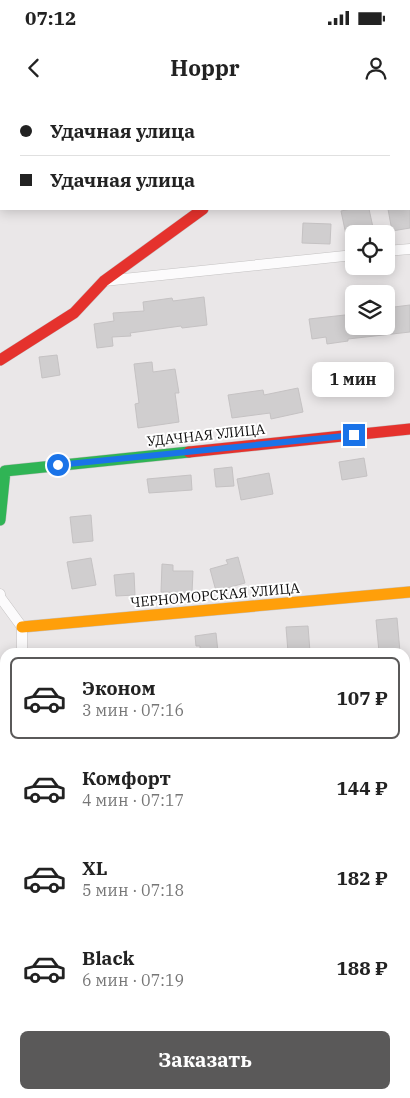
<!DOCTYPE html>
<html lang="ru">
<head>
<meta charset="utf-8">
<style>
  body { margin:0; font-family:"IBM Plex Serif",serif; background:#f6f6f6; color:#222; height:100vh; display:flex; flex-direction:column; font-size:19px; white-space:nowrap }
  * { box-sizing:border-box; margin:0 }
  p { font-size:16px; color:#767676 }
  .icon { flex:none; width:28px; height:28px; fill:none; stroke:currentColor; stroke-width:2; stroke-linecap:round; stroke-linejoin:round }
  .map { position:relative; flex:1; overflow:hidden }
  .details { position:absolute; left:0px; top:548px; width:410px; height:451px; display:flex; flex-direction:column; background:#fff; border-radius:15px 15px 0 0; box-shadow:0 2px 12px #0003 }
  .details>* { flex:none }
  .hud { position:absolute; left:0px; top:0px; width:410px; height:110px; box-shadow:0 2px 12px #0003; display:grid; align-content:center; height:110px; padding:0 20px; background:#fff }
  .fabs { position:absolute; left:345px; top:125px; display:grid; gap:10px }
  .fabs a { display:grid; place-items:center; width:50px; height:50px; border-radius:8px; background:#fff; box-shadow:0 2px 12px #0003; font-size:25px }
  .end { position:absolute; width:22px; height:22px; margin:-11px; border:6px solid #1a73e8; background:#fff; box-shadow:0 0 0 2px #fff }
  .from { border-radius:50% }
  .bubble { position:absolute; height:35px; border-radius:8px; background:#fff; box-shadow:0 2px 12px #0003; font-size:16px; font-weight:700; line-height:35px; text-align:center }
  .hud b { display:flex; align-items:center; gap:18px; height:48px; font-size:19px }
  .hud b+b { border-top:1px solid #e0e0e0 }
  .hud i { width:12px; height:12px; background:#222 }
  ul { padding:9px 0 0; list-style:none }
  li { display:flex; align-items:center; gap:15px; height:82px; margin:0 10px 8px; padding:0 10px; border:2px solid transparent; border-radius:8px }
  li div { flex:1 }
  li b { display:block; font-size:19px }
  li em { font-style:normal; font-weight:700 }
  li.active { border-color:#5a5959 }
  li>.icon { width:45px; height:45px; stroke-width:1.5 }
  .primary-button { display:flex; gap:10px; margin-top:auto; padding:10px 20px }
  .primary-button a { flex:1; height:58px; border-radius:8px; background:#5a5959; color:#fff; font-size:20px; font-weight:700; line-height:58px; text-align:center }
  .status { display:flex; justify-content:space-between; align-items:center; height:35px; padding:0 25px; background:#fff; direction:ltr }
  .status svg { height:14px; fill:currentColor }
  header { display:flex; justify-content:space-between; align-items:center; height:65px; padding:0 20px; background:#fff; font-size:22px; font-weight:700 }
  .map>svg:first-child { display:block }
  .building { fill:#d0cecf; stroke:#c5c2c3 }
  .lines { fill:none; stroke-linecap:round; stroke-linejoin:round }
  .lane-casing { stroke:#c4c2c2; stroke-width:6 }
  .street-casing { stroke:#c4c2c2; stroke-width:11 }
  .fast-casing { stroke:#c4c2c2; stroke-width:12 }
  .slow-casing { stroke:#c4c2c2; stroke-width:12 }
  .jam-casing { stroke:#c4c2c2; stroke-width:12 }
  .path { stroke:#cdcccc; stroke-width:2; stroke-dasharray:2.5 4; stroke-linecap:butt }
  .lane { stroke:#fcfbfc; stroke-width:5 }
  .street { stroke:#fcfbfc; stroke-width:10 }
  .fast { stroke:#30b455; stroke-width:11 }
  .slow { stroke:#ff9f0a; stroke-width:11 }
  .jam { stroke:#e5322d; stroke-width:11 }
  .route { stroke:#1a73e8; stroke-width:6 }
  .labels { text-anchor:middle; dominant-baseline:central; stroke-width:4; stroke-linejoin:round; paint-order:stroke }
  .street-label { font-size:14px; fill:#0d0c0c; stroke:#fff }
</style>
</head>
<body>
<div class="status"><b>07:12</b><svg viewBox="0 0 49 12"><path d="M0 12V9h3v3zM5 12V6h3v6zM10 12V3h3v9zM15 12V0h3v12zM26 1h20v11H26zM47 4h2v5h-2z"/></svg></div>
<header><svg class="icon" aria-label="back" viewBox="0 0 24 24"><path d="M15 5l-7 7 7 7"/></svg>Hoppr<svg class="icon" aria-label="person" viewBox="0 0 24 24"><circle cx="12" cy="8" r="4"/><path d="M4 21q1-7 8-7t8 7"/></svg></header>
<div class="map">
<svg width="410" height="998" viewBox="0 0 410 998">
  <rect width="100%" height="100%" fill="#eae7e8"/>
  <!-- building -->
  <path class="building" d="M351,109h18l5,23 -20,2v14l-5,1 -8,-38z
    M388,109h22v19l-18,3z
    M303,123l28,1 -1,20 -28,-1z
    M204,197l3,28 -25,3 -1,-2 -51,7 1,3 -19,1 1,9 -16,2 -3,-24 20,-3 -1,-8 31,-2 -1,-9 29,-4 1,3z
    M410,205v27l-62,7v2l-21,3 -1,-7 -14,2 -3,-20 45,-5v12h34l-2,-18z
    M57,255l3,20 -18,3 -3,-21z
    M152,262l1,10 22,-3 4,24h-4l4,29 -41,6 -3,-24 4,-1 -5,-39z
    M298,288l5,24 -32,7 -1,-6 -38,5 -4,-23 35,-5 1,5z
    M364,358l3,18 -25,4 -3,-18z
    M232,367l2,19 -18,1 -2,-18z
    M269,373l4,21 -32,6 -4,-21z
    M191,375l1,15 -43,3 -2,-14z
    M91,415l2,26 -20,2 -3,-26z
    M238,457l7,26 -29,8 -6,-22 18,-5 -2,-4z
    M91,458l5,27 -24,4 -5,-27z
    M162,464l11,1v6h20l-1,22 -31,-1z
    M134,473l1,22 -19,1 -2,-21z
    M397,518l3,34h-21l-3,-32z
    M308,526l2,26h-22l-2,-25z
    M216,533l2,19h-18v-6h-4l-1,-10z"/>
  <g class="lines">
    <!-- lane casing -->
    <g class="lane-casing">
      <path id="lane" d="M50,1l1,-1
        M0,41l1,-1"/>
    </g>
    <!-- street casing -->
    <g class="street-casing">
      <path id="street" d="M409,13l1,-1
        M386,151l24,-2
        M104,181l250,-26
        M0,494v3l22,30v25
        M405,657l5,-1
        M405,775l5,-11
        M0,840l5,-9
        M405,841l5,2
        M0,866l5,-2
        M89,998l4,-4
        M306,998l2,-4"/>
    </g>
    <!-- fast casing -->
    <g class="fast-casing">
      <path id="fast" d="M0,420l5,-49 184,-19"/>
    </g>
    <!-- slow casing -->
    <g class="slow-casing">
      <path id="slow" d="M22,527l388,-35"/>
    </g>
    <!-- jam casing -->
    <g class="jam-casing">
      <path id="jam" d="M0,260l74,-47 30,-32 99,-72
        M189,352l221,-23"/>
    </g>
    <!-- path -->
    <path class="path" d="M337,1v-1"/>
    <!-- lane -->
    <use href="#lane" class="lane"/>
    <!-- street -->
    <use href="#street" class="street"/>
    <!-- fast -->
    <use href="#fast" class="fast"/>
    <!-- slow -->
    <use href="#slow" class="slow"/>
    <!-- jam -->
    <use href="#jam" class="jam"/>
  </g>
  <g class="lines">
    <!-- route -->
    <path class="route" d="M58,365l296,-30"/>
  </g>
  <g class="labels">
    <!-- street labels -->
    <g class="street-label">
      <text transform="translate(206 335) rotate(-6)">УДАЧНАЯ УЛИЦА</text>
      <text transform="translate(215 495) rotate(-5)">ЧЕРНОМОРСКАЯ УЛИЦА</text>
    </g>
  </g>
</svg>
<div class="fabs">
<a><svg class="icon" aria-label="locate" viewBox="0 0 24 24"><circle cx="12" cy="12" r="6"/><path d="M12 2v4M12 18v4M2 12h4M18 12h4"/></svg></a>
<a><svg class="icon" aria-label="layers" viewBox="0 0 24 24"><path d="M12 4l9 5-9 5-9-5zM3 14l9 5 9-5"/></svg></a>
</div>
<i class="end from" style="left:58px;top:365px"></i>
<i class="end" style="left:354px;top:335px"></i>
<div class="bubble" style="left:312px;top:262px;width:82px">1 мин</div>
<div class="hud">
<b><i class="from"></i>Удачная улица</b>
<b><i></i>Удачная улица</b>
</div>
<section class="details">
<ul>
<li class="active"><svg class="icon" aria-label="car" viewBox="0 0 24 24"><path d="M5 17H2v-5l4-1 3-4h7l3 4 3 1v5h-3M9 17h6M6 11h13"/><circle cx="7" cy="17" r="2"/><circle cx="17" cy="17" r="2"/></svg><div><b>Эконом</b><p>3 мин · 07:16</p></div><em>107 ₽</em></li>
<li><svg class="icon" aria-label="car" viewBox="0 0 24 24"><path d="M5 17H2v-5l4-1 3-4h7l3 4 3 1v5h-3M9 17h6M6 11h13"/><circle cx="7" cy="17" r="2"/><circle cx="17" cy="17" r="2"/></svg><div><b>Комфорт</b><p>4 мин · 07:17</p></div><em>144 ₽</em></li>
<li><svg class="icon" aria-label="car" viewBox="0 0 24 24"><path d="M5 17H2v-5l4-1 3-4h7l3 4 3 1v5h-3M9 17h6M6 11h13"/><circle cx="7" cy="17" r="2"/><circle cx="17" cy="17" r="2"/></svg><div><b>XL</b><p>5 мин · 07:18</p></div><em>182 ₽</em></li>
<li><svg class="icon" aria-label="car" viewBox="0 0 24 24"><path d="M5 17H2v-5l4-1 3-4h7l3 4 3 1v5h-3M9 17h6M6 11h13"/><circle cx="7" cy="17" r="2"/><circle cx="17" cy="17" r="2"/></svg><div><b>Black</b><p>6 мин · 07:19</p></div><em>188 ₽</em></li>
</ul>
<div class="primary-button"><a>Заказать</a></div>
</section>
</div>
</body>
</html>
